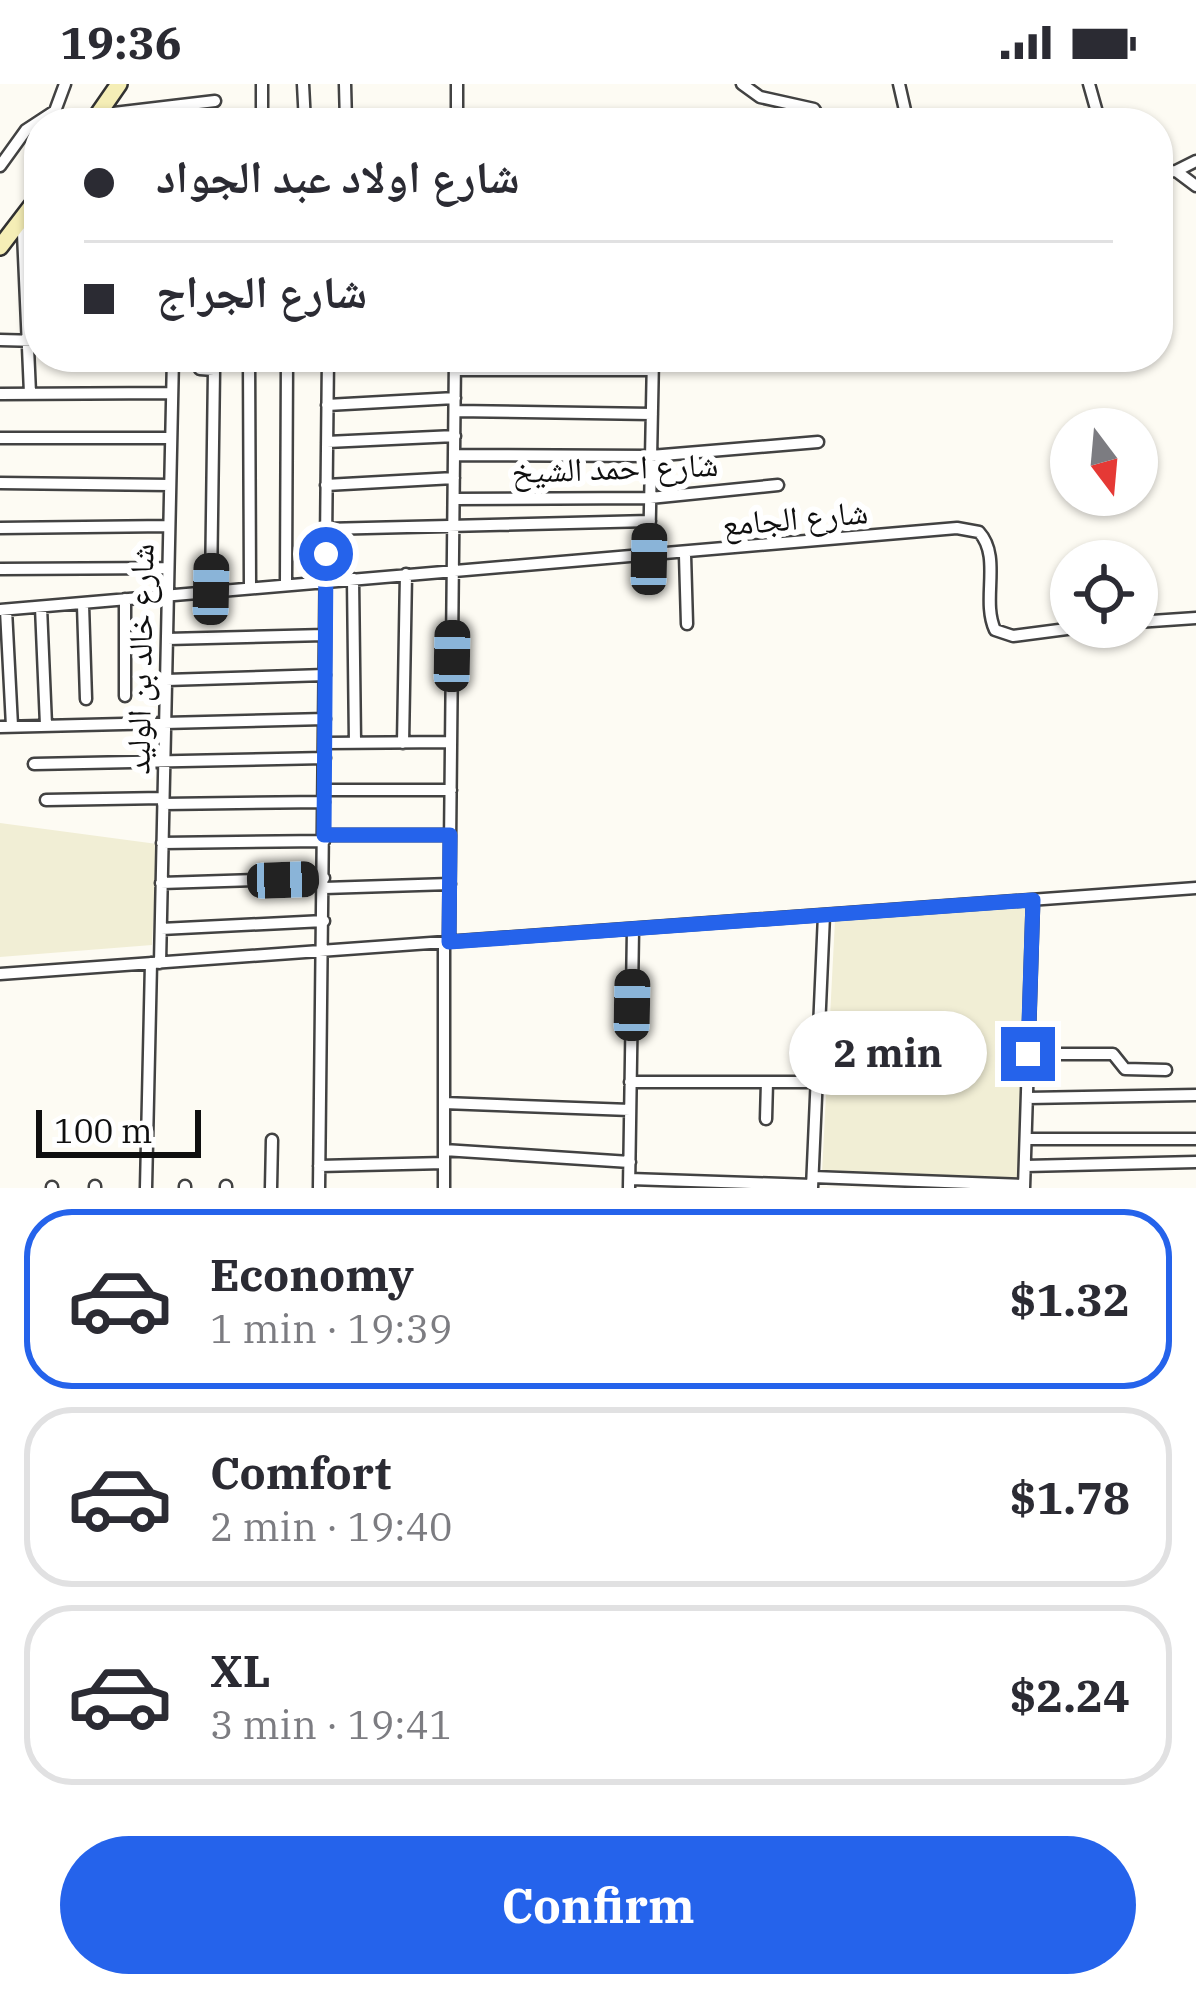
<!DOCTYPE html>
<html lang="en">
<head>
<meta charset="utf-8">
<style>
  body { margin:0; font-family:"IBM Plex Serif","Noto Naskh Arabic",serif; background:#f7f7f7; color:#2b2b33; height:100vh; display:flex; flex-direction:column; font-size:45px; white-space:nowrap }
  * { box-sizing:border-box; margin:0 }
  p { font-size:39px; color:#7c7c81 }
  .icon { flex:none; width:66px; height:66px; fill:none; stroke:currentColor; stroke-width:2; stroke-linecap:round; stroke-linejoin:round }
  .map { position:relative; height:1104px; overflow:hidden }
  .panel { display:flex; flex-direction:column; background:#fff; flex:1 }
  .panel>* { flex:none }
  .hud { position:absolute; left:24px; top:24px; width:1149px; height:264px; border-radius:48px; box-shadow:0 3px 9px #0004; display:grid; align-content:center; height:264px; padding:0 60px; background:#fff }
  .needle { width:78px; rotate:164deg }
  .tools { position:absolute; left:1050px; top:324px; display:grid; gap:24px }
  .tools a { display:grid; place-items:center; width:108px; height:108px; border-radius:50%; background:#fff; box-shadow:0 3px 9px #0004; font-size:60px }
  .scale { position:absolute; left:36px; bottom:30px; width:165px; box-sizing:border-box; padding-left:12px; border:6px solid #0f0f0f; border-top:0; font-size:33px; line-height:42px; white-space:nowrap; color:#0f0f0f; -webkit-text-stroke:9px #fff; paint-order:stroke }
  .end { position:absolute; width:54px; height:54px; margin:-27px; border:15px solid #2563eb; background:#fff; box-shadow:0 0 0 6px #fff }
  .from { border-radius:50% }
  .bubble { position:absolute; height:84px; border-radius:42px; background:#fff; box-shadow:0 3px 9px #0004; font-size:39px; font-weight:700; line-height:84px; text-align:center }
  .car { position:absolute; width:36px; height:72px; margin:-36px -18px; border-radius:15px; box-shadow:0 0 9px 3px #0007; background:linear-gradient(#222 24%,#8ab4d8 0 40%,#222 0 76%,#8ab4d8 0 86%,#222 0) }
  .hud b { display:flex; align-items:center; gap:42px; height:114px; font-size:45px }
  .hud b+b { border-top:3px solid #e1e1e2 }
  .hud i { width:30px; height:30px; background:#2b2b33 }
  ul { padding:21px 0 0; list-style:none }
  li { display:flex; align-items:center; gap:36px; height:180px; margin:0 24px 18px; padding:0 36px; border:6px solid #e1e1e2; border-radius:48px }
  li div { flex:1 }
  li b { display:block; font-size:45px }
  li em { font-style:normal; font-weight:700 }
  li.active { border-color:#2563eb }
  li>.icon { width:108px; height:108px; stroke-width:1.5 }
  .primary-button { display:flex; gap:24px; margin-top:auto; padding:24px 60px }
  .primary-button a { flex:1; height:138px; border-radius:72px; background:#2563eb; color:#fff; font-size:48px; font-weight:700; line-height:138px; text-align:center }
  .status { display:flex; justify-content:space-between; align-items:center; height:84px; padding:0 60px; background:#fff; direction:ltr }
  .status svg { height:33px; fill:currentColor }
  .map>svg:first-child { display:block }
  .farmland { fill:#f1eed5 }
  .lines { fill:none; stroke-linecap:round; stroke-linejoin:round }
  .street-casing { stroke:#424242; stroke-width:15 }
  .secondary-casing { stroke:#313131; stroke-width:20 }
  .street { stroke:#fff; stroke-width:10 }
  .secondary { stroke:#f5eeb6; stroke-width:15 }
  .route { stroke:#2563eb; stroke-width:15 }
  .labels { text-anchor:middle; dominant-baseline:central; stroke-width:12; stroke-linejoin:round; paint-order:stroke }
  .street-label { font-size:33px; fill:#0f0f0f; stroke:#fff }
</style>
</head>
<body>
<div class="status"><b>19:36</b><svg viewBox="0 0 49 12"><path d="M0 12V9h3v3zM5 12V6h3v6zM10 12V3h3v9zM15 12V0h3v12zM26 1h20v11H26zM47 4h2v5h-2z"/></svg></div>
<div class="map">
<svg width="1196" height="1104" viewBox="0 0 1196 1104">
  <rect width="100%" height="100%" fill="#fdfbf3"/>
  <!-- farmland -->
  <path class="farmland" d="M0,739l157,21 -5,101 -152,12z
    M1032,817l-8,282 -202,-10 13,-253z"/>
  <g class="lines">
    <!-- street casing -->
    <g class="street-casing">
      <path id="street" d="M262,0v39
        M303,0l2,39
        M345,0l1,39
        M457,0v39
        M742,0l18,13 54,12 9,14
        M899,0l8,35
        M1089,0l11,39
        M97,31l118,-14
        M0,82l26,-36 29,-19 10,-27
        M1176,87l20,-10
        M1158,88l18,-1 20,15
        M23,149l7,160
        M0,256l39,1
        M249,273l1,228
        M287,278l152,-5
        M200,285l14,1 -3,219
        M455,286h198
        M0,310l172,-1
        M327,321l128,-7
        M455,327l197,3
        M0,354h171
        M327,358l128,-6
        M455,371l196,1 167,-14
        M0,399l170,2
        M326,401l128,-7
        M454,415l196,-1 128,-13
        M0,444l169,-2
        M325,445l325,-8
        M685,471l2,69
        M649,475l4,-202
        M0,485l168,-1
        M353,495l2,164
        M286,499l1,-226
        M83,521l3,94
        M41,523l5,118
        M0,526l957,-82 22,4c23,25 2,68 16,98l18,6 69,-9
        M6,526l6,116
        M1137,538l59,-4
        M167,555l158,-4
        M166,596l159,-5
        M125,612v-97
        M0,643l325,-8
        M325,659l126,-1
        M403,659l3,-169
        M34,680l291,-6
        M324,706h127
        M46,716l117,-2
        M163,720l161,-2
        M324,751h126
        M162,759l162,-2
        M161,799l163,-5
        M324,804l126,-4
        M161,845l163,-8
        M449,858l6,-585
        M160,879l13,-606
        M0,890l1196,-86
        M1028,970h85l12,15 41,1
        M630,998h187
        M1027,1014l169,-3
        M444,1019l186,7
        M766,1035l1,-37
        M1026,1055h170
        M444,1066l186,12
        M319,1082l125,-3
        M1025,1082l171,-4
        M813,1093l211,8
        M630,1095l182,6
        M52,1104v-1
        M95,1104v-2
        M146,1104l5,-225
        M185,1104v-2
        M226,1104v-2
        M271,1104l1,-48
        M319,1104l9,-831
        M444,1104v-245
        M629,1104l4,-259
        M812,1104l12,-273
        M1024,1104l9,-288"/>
    </g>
    <!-- secondary casing -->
    <g class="secondary-casing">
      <path id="secondary" d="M92,39l27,-39
        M0,163l39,-51"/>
    </g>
    <!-- street -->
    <use href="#street" class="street"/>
    <!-- secondary -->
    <use href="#secondary" class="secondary"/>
  </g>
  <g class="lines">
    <!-- route -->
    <path class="route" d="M326,470l-2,281h126l-1,107 584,-42 -5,154"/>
  </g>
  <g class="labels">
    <!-- street labels -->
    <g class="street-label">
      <text transform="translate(615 383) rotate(-2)">شارع احمد الشيخ</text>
      <text transform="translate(795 433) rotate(-5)">شارع الجامع</text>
      <text transform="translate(139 575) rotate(-89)">شارع خالد بن الوليد</text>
    </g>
  </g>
</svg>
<div class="tools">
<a><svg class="needle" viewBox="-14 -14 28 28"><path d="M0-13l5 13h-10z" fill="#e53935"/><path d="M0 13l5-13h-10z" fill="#7c7c81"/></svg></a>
<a><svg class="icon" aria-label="locate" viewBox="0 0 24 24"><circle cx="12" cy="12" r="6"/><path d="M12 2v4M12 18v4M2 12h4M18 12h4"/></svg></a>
</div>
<div class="scale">100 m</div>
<i class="end from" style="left:326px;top:470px"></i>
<i class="end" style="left:1028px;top:970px"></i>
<div class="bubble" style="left:789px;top:927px;width:198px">2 min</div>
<i class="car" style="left:649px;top:475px;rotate:1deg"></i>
<i class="car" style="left:211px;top:505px;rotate:1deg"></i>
<i class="car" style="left:452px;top:572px;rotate:1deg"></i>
<i class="car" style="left:283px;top:796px;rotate:88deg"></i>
<i class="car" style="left:632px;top:921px;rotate:1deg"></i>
<div class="hud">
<b><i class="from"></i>شارع اولاد عبد الجواد</b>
<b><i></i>شارع الجراج</b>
</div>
</div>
<section class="panel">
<ul>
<li class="active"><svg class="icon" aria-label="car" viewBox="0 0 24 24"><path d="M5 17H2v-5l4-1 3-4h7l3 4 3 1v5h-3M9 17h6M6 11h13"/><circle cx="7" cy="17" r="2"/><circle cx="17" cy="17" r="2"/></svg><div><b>Economy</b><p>1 min · 19:39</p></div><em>$1.32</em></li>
<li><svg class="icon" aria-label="car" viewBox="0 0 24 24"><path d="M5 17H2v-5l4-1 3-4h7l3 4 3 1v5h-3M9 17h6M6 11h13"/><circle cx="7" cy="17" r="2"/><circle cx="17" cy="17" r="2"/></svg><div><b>Comfort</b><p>2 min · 19:40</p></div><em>$1.78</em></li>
<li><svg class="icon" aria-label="car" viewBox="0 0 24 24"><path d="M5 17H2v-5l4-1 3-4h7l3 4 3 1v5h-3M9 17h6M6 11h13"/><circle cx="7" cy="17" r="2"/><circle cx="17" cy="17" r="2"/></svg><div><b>XL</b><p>3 min · 19:41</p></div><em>$2.24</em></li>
</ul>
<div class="primary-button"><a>Confirm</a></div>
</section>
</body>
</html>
